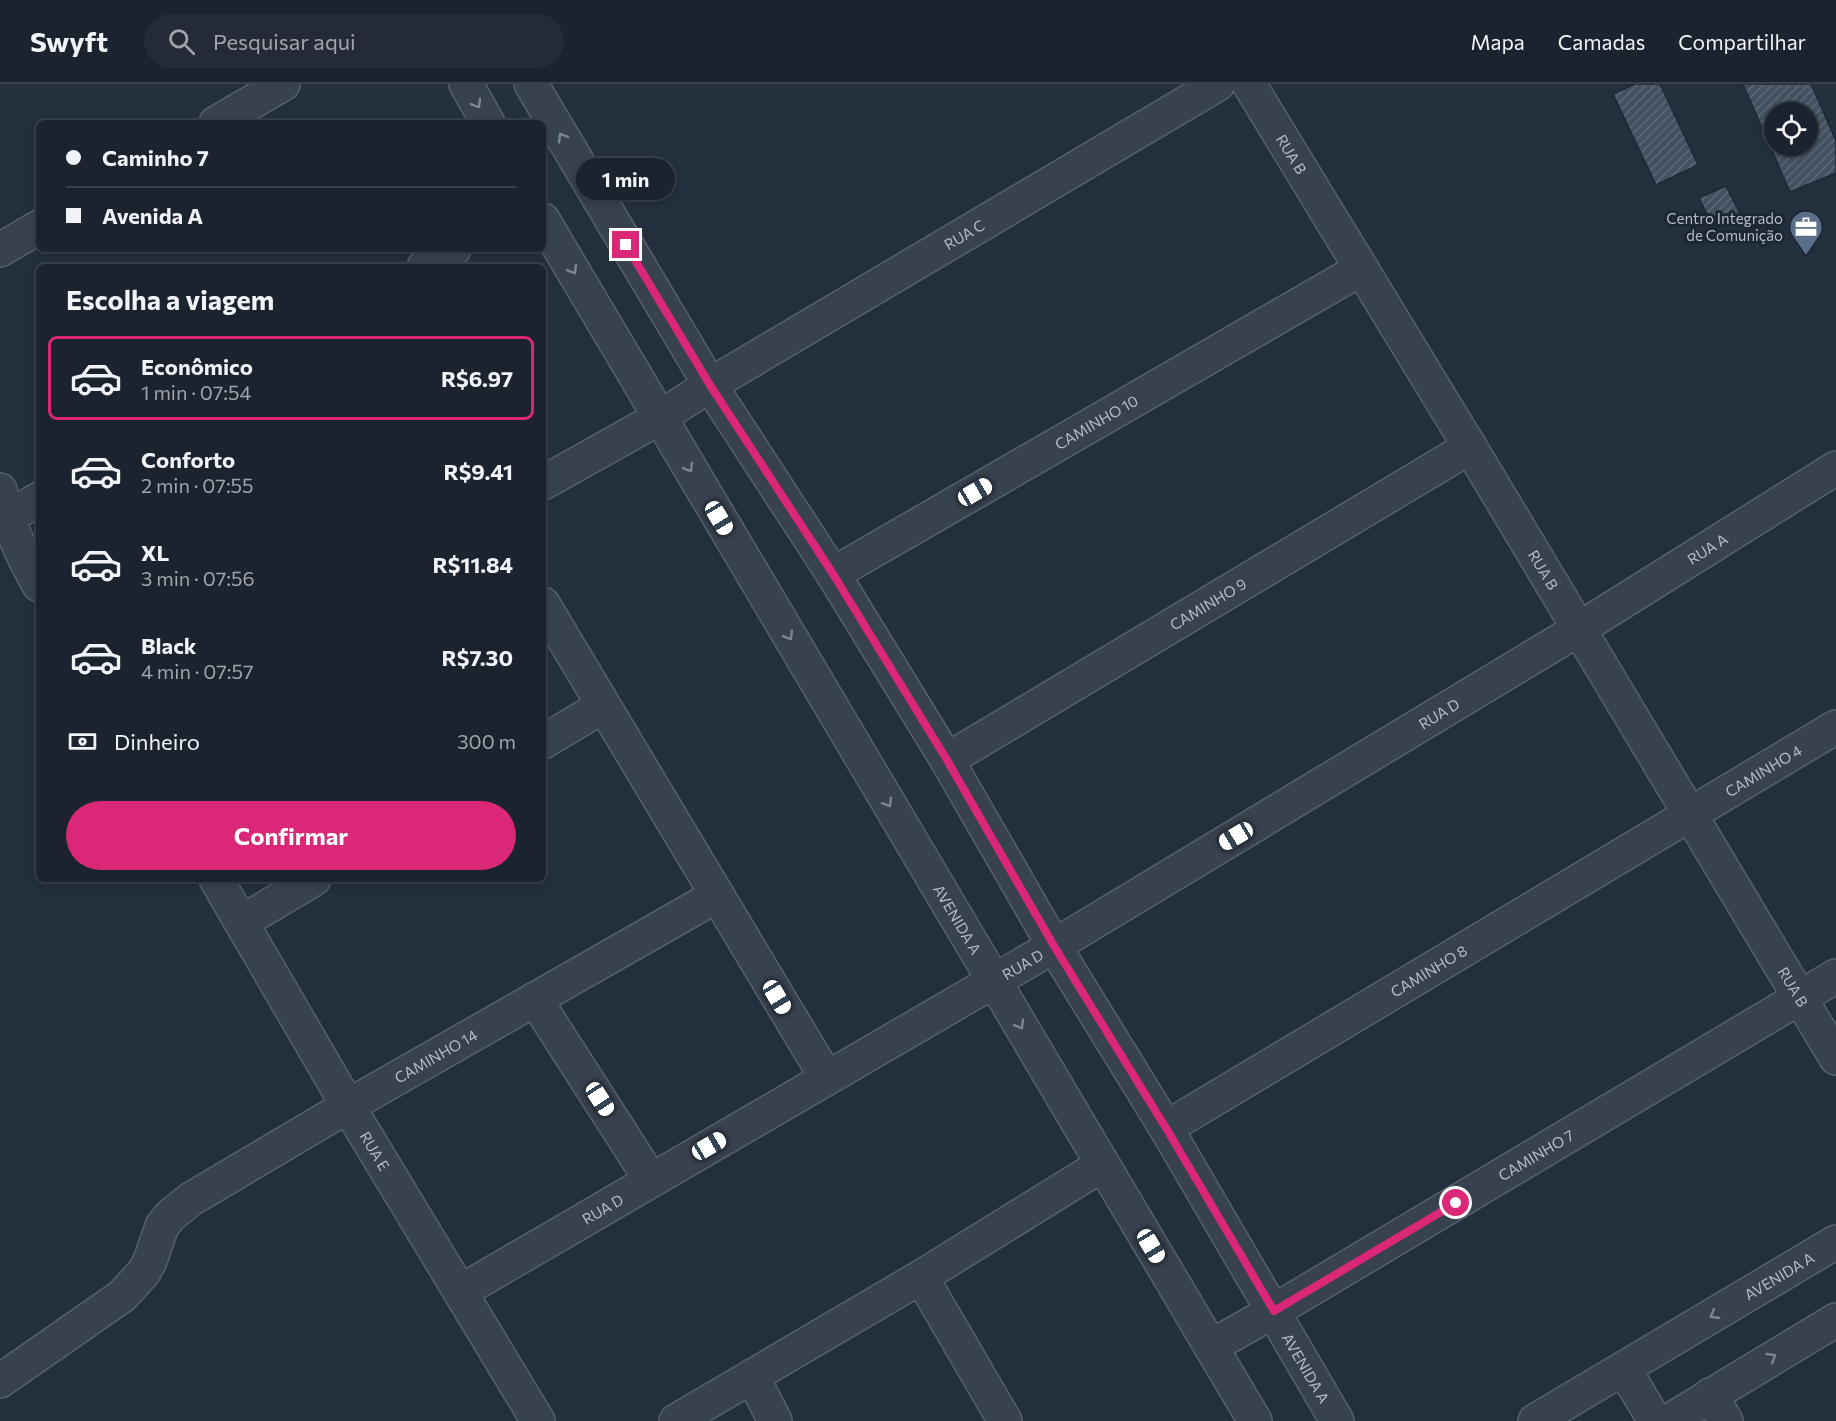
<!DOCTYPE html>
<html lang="pt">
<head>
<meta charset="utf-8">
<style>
  body { margin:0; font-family:Commissioner,sans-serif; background:#242b36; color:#f1f3f6; height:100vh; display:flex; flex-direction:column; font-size:22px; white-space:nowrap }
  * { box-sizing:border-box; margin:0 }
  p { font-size:20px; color:#a0a4aa }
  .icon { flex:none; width:33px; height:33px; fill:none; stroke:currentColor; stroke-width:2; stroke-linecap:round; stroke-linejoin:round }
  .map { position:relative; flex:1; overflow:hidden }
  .drawer { position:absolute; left:36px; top:180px; width:510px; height:618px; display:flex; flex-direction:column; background:#1b232e; border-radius:9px; box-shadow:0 3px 9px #0003,0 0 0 2px #39404a }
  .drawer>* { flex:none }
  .top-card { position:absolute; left:36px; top:36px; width:510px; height:132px; border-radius:9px; box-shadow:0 3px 9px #0003,0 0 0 2px #39404a; display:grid; align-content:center; height:132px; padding:0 30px; background:#1b232e }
  .controls { position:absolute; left:1764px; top:18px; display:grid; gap:12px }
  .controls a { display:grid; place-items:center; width:54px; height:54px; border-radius:50%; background:#1b232e; box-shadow:0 3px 9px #0003,0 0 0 2px #39404a; font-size:30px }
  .end { position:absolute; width:27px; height:27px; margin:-14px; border:8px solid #db2777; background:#fff; box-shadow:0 0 0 3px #fff }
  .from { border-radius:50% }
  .bubble { position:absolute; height:42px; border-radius:21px; background:#1b232e; box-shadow:0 3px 9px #0003,0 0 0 2px #39404a; font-size:20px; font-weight:700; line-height:42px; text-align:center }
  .car { position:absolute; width:18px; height:36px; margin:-18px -9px; border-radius:8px; box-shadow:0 0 4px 2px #0007; background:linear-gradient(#fff 24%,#345 0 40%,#fff 0 76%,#345 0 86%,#fff 0) }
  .top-card b { display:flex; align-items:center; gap:21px; height:57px; font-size:22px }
  .top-card b+b { border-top:2px solid #39404a }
  .top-card i { width:15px; height:15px; background:#f1f3f6 }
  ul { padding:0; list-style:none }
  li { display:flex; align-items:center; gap:18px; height:84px; margin:0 12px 9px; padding:0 18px; border:3px solid transparent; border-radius:9px }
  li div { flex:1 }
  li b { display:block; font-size:22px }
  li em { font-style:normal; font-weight:700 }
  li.current { border-color:#db2777 }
  li>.icon { width:54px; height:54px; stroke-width:1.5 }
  h2 { padding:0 30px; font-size:27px; line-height:72px }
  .pay { display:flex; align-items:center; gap:15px; height:66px; padding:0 30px; font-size:22px }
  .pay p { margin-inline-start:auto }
  .button { display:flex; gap:12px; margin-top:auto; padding:12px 30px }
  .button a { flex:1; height:69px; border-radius:36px; background:#db2777; color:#fff; font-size:24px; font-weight:700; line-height:69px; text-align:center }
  header { display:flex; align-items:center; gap:36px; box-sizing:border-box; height:84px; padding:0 30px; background:#1b232e; border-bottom:2px solid #39404a }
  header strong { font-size:28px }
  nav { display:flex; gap:33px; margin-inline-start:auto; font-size:21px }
  .search { width:420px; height:54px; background:#242b36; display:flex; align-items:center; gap:15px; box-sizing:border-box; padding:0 21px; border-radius:33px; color:#a0a4aa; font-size:22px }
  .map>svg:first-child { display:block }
  .building { fill:url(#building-hatch); stroke:#1f2835; stroke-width:1.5; fill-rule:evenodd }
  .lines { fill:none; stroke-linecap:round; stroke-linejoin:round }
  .minor-casing { stroke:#565f6c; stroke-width:36 }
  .minor { stroke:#38414e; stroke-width:33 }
  .oneway { stroke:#7c8592 }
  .route { stroke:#db2777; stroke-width:8 }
  .labels { text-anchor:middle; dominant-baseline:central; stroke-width:6; stroke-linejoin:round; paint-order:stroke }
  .street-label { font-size:15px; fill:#b4bcc9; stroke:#1d2633 }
  .poi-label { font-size:15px; fill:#b4bcc9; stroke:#1d2633; text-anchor:end }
</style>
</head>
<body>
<header>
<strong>Swyft</strong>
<div class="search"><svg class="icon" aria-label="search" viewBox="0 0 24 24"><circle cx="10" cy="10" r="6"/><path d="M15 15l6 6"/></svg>Pesquisar aqui</div>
<nav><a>Mapa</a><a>Camadas</a><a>Compartilhar</a></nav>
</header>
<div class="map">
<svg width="1836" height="1337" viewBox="0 0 1836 1337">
  <defs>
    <pattern id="building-hatch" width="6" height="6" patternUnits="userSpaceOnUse" patternTransform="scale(1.5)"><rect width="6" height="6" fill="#455162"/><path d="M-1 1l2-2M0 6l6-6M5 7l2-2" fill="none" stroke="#5d6877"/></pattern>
  </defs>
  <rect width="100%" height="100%" fill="#242f3e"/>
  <!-- building -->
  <path class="building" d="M1635,0h25l38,81 -42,20 -43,-91z
    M1743,0h68l25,57v32l-46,19zM1774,28h34v34h-34z
    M1726,102l14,28 -27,12 -14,-28z"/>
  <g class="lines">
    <!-- minor casing -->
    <g class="minor-casing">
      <g id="minor">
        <path d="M466,0l22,39"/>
        <path id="s1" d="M531,0l179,301 123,189 114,186 107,186 112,182 171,293"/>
        <path id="s2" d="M1249,0l221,363 366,611"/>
        <path d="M216,39l67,-39"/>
        <path id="s3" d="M543,136l712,1201"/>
        <path d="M0,166l39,-23"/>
        <path d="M424,183l30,-18"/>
        <path id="s4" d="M543,399l116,-65 51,-33 508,-301"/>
        <path d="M0,406c8,34 21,64 39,95"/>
        <path d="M0,438l39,-23"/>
        <path id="s5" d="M833,490l528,-305"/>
        <path d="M543,520l283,473"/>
        <path d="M543,658l60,-36"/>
        <path id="s6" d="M947,676l523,-313"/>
        <path id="s7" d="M216,795l132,227 190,315"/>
        <path d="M242,838l72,-43"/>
        <path d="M535,915l116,181"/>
        <path id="s8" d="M1166,1044l670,-401"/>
        <path d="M921,1193l84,144"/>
        <path id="s9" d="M460,1208l594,-346 525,-317 257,-161"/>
        <path id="s10" d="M1212,1262l62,-35 562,-335"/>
        <path d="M1624,1285l31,52"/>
        <path d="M752,1292l23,45"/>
        <path id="s11" d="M0,1297l122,-85 22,-24 6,-11 12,-35 9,-11 20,-16 157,-93 368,-210"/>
        <path d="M1710,1311l16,26"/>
        <path d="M676,1337l245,-144 181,-112"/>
        <path id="s12" d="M1535,1337l301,-179"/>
        <path d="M1669,1337l167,-101"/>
      </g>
    </g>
    <!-- minor -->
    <use href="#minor" class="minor"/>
  </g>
  <!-- one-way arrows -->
  <defs><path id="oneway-chevron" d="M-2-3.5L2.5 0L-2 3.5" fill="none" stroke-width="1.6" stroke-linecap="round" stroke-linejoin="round" transform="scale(1.5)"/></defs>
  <g class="oneway">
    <use href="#oneway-chevron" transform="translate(477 20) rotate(60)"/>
    <use href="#oneway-chevron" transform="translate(562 53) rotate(-121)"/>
    <use href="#oneway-chevron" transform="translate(573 186) rotate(60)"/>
    <use href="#oneway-chevron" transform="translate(689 384) rotate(59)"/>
    <use href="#oneway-chevron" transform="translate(789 552) rotate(59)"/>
    <use href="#oneway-chevron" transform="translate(888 719) rotate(59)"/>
    <use href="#oneway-chevron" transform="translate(1020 941) rotate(60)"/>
    <use href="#oneway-chevron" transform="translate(1714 1231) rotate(149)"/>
    <use href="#oneway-chevron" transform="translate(1772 1273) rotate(-31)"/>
  </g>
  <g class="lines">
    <!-- route -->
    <path class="route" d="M626,161l84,140 123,189 114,186 107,186 112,182 108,183 182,-108"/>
  </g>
  <!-- icons -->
  <defs>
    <g id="office-pin" transform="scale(1.725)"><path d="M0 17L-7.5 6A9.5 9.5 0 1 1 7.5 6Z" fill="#5c6f8a" stroke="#1d2633"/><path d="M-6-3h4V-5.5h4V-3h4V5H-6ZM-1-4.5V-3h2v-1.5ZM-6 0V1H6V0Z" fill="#fff"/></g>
  </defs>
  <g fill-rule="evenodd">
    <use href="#office-pin" x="1806" y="143"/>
  </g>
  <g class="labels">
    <!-- street labels -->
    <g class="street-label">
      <text stroke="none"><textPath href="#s2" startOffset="82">RUA B</textPath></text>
      <text stroke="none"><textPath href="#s4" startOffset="489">RUA C</textPath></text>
      <text stroke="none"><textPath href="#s5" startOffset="304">CAMINHO 10</textPath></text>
      <text stroke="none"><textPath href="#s9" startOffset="1452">RUA A</textPath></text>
      <text stroke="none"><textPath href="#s2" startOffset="568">RUA B</textPath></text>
      <text stroke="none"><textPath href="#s6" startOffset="304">CAMINHO 9</textPath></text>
      <text stroke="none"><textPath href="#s9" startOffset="1137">RUA D</textPath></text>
      <text stroke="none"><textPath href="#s8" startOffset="696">CAMINHO 4</textPath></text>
      <text stroke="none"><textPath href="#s3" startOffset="813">AVENIDA A</textPath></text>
      <text stroke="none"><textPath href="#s9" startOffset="651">RUA D</textPath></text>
      <text stroke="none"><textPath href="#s8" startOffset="306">CAMINHO 8</textPath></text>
      <text stroke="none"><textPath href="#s2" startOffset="1054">RUA B</textPath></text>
      <text stroke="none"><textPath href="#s11" startOffset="554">CAMINHO 14</textPath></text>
      <text stroke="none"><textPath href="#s7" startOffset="315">RUA E</textPath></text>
      <text stroke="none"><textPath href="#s10" startOffset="376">CAMINHO 7</textPath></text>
      <text stroke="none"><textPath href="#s9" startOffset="165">RUA D</textPath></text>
      <text stroke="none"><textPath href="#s12" startOffset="284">AVENIDA A</textPath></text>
      <text stroke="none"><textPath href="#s1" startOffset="1500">AVENIDA A</textPath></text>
    </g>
    <!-- poi labels -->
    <g class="poi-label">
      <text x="1783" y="134">Centro Integrado<tspan x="1783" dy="17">de Comunição</tspan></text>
    </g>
  </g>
</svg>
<div class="controls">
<a><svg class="icon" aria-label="locate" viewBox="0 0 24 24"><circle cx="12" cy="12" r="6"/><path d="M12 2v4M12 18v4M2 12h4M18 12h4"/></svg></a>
</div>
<i class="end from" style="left:1456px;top:1119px"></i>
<i class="end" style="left:626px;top:161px"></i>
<div class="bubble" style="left:576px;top:74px;width:99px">1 min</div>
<i class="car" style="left:975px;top:408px;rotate:60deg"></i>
<i class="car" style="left:719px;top:434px;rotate:149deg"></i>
<i class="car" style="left:1236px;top:752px;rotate:239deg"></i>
<i class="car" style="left:777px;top:913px;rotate:149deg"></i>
<i class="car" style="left:600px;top:1015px;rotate:147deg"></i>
<i class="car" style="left:709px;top:1062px;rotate:60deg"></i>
<i class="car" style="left:1151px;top:1162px;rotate:149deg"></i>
<div class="top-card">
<b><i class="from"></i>Caminho 7</b>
<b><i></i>Avenida A</b>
</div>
<section class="drawer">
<h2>Escolha a viagem</h2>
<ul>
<li class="current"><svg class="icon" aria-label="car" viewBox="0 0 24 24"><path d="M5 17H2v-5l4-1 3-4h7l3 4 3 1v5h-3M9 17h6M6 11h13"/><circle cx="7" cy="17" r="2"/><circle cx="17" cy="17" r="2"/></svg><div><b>Econômico</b><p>1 min · 07:54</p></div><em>R$6.97</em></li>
<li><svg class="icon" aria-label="car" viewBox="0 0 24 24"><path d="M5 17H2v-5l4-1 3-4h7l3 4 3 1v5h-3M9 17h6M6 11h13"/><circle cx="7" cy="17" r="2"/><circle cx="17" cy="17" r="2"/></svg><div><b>Conforto</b><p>2 min · 07:55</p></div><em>R$9.41</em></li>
<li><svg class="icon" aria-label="car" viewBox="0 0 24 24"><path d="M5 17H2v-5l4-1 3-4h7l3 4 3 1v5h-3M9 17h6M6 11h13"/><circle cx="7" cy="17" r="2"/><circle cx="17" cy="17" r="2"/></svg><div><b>XL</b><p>3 min · 07:56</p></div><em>R$11.84</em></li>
<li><svg class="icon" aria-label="car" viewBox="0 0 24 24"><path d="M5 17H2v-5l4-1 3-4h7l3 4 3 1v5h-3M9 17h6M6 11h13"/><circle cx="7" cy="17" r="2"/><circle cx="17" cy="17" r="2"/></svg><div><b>Black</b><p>4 min · 07:57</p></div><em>R$7.30</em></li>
</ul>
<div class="pay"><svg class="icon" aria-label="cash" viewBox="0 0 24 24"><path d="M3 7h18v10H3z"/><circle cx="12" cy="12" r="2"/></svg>Dinheiro<p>300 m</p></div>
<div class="button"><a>Confirmar</a></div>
</section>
</div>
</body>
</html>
